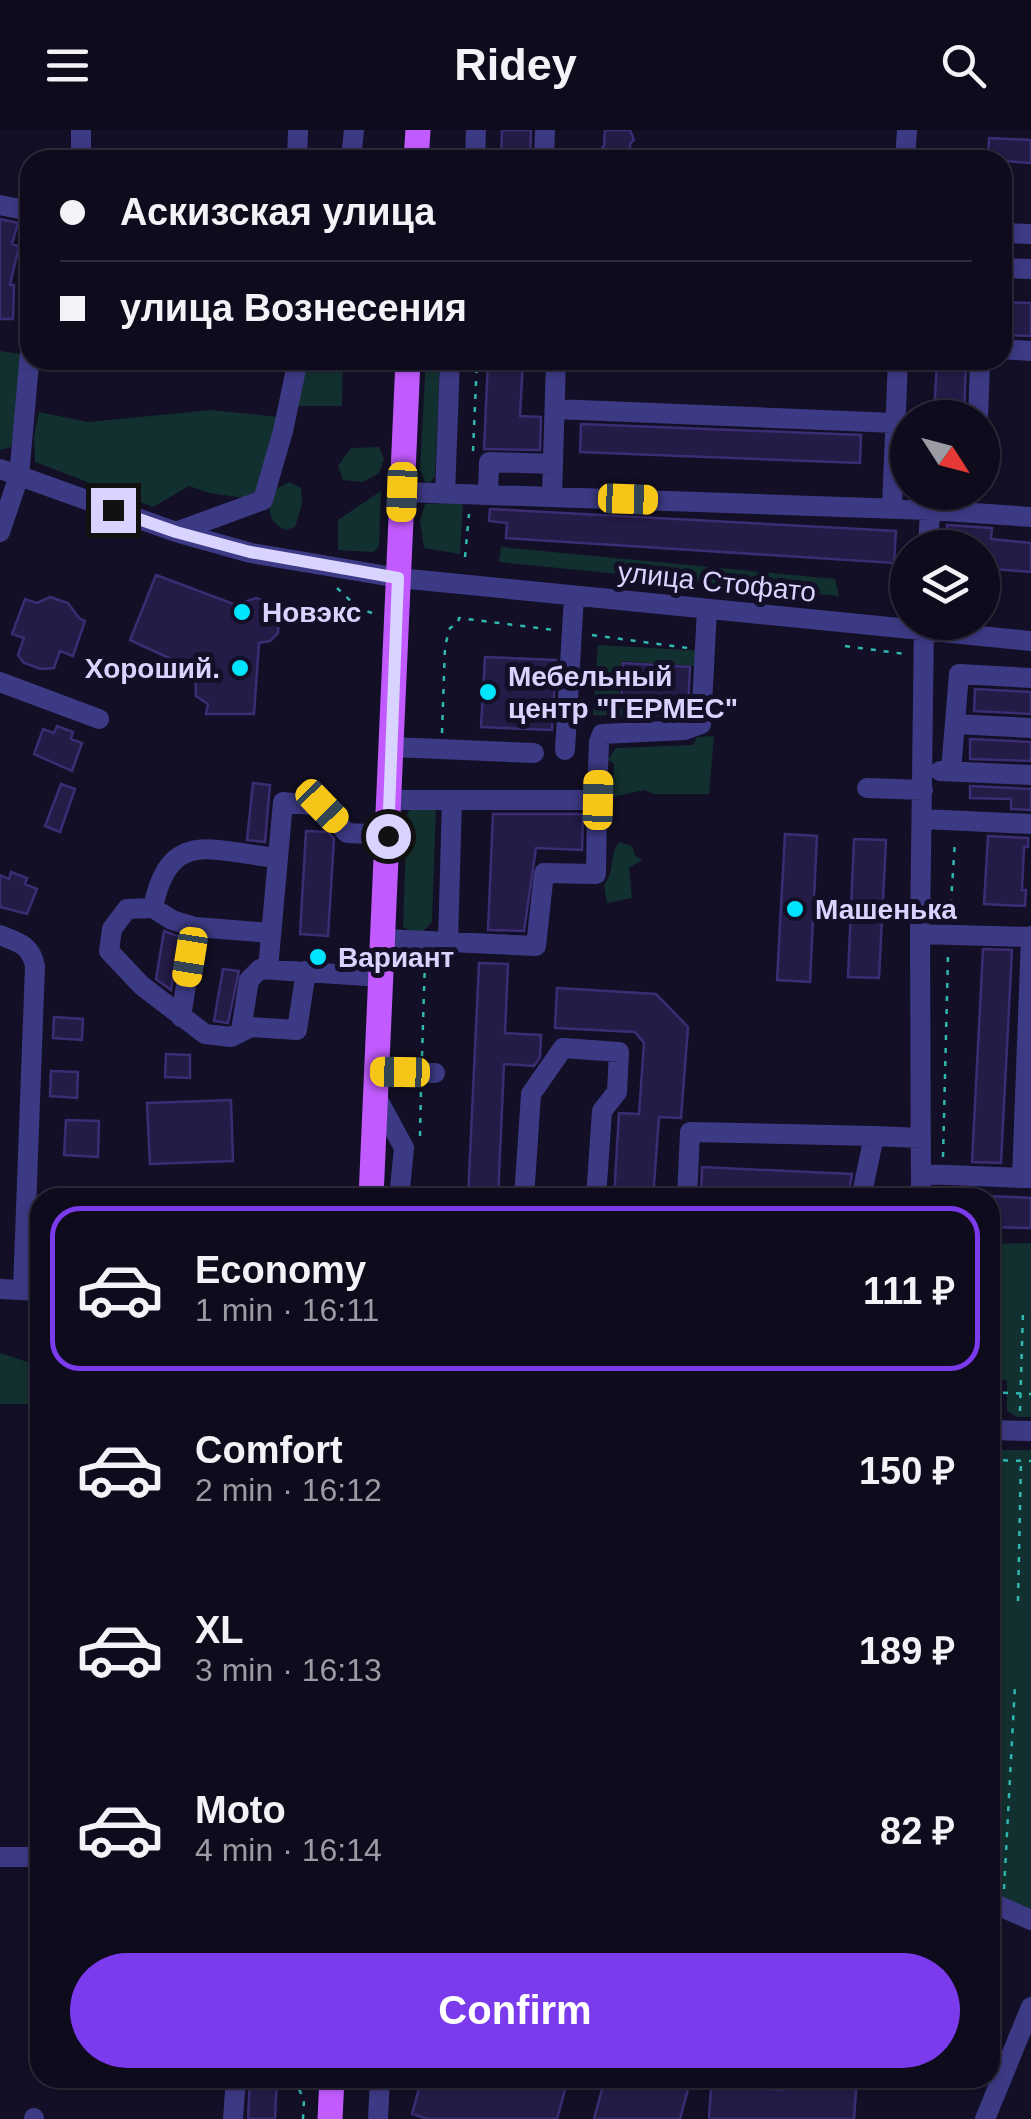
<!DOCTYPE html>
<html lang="en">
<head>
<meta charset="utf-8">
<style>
  body { margin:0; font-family:Arial,sans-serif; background:#171425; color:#f1f3f6; height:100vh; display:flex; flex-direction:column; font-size:38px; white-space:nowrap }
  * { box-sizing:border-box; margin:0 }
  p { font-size:32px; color:#9b9ba3 }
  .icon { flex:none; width:55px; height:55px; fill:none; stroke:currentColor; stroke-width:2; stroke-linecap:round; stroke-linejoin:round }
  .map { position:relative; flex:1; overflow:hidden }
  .drawer { position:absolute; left:30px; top:1058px; width:970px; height:900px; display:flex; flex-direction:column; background:#0e0b1c; border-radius:30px; box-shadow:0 2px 8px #0004,0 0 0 2px #2e2b3b }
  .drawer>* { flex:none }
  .hud { position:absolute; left:20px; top:20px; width:992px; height:220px; border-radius:30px; box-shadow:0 2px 8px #0004,0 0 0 2px #2e2b3b; display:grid; align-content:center; height:220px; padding:0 40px; background:#0e0b1c }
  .needle { width:65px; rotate:126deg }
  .fabs { position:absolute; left:890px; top:270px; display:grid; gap:20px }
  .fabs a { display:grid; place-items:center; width:110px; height:110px; border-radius:50%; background:#0e0b1c; box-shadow:0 2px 8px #0004,0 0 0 2px #2e2b3b; font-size:50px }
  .end { position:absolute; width:45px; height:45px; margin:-22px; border:12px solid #d9d4ff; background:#111; box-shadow:0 0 0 5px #111 }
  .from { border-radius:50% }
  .car { position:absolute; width:30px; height:60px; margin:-30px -15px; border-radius:12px; box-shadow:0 0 8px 2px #0007; background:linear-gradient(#f5c518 24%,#345 0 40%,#f5c518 0 76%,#345 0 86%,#f5c518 0) }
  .hud b { display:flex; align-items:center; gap:35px; height:95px; font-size:38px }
  .hud b+b { border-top:2px solid #2e2b3b }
  .hud i { width:25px; height:25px; background:#f1f3f6 }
  ul { padding:18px 0 0; list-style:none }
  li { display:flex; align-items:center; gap:30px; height:165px; margin:0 20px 15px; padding:0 20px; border:5px solid transparent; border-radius:30px }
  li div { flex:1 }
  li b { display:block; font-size:38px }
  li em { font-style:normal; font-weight:600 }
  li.selected { border-color:#7c3aed }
  li>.icon { width:90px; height:90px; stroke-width:1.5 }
  .action { display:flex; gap:20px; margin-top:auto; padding:20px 40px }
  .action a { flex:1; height:115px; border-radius:60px; background:#7c3aed; color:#fff; font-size:40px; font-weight:600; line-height:115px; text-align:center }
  header { display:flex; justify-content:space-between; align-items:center; height:130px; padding:0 40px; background:#0e0b1c; font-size:45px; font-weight:600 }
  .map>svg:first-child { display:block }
  .green { fill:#12302f; fill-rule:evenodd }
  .building { fill:#241b47; stroke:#3b2d73; stroke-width:2.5 }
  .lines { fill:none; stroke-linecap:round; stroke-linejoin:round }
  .path { stroke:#2fb8b0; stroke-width:2.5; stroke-dasharray:5 8; stroke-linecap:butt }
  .minor { stroke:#3d3a85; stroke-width:20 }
  .major { stroke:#c25bff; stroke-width:25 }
  .route { stroke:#d9d4ff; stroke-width:12 }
  .poi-dot { fill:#00e5ff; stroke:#130f26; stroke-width:4 }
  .labels { text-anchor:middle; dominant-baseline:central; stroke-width:10; stroke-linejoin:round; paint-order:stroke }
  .street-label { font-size:28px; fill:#d9d4ff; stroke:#130f26 }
  .poi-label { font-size:28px; font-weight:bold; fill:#d9d4ff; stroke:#130f26; text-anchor:start }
</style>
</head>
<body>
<header><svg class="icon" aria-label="menu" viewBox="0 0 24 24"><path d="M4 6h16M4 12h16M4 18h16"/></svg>Ridey<svg class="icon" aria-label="search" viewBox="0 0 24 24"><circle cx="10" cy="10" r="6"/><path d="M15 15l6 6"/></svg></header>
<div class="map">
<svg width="1031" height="1989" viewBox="0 0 1031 1989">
  <rect width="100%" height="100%" fill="#130f26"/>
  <!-- green -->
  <path class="green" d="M0,221l28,4 -17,92 -11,3z
    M306,230h37l-1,46h-52z
    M426,230h14l-5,116 -5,7 -5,-1 -5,-12z
    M211,280l67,7 -13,61 -14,21 -42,-6 -20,-7 -36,21 -118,-45 -1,-26 5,-24 49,10z
    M379,317l5,12 -5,14 -16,9 -20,-2 -5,-14 13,-18z
    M289,352l12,6 1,16 -7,23 -9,3c-18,-7 -18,-21 -15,-38z
    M381,361l-2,56 -6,5 -35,-2v-30z
    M463,372l-3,52 -36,-6 -4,-27 5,-17z
    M501,417l334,32 4,17 -340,-34z
    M598,515l105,6 -4,67 -106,-3zM622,531l74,5 -5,44 -73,-5z
    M714,606l-5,58h-55l-10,-4 -36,8v-14l5,-1 1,-19 -6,-4 8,-12 77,-3 4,-8z
    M413,676h23l-4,116 -13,14 -16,-9 4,-113z
    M619,712l13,4 3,9 7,5 -13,8 3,30 -25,5 -3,-18c11,-14 5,-29 15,-43z
    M1031,1113v174h-14l-10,-6v-31h-17v-136z
    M0,1223l28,9 12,1v41h-40z
    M990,1320h41v461l-41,-18z"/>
  <!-- building -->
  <path class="building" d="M502,0h29l-1,30h-29z
    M605,0h25l4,10 -4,4v16h-26l-5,-9 5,-5z
    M989,8l42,2v23l-43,-3z
    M0,89l18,4 -6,21 7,2 -9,39h4l-1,34h-13z
    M1002,172l29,1v33l-29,-1z
    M488,230h35l-3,56 21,1 -1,33 -56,-1z
    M937,230h29l-2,58h-30z
    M581,294l280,11 -1,28 -280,-11z
    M490,379l406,22 -2,32 -388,-25 1,-15 -18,-2z
    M947,395l45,3 -1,11 40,4v29l-49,-4v-20h-37z
    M156,445l80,30 20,-7 13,4 10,14 -1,17 -8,8 -11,2 -5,71h-48l2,-10 -12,-8 -1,-26 -65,-30z
    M50,467l18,6 11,15 6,3 -12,35 -13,-5 -6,17 -13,1 -17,-6 -6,-8 6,-17 -12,-4 13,-35 12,4z
    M485,527l71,3 -4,70 -71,-3z
    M623,533l67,4 -2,42 -67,-5z
    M975,559l56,3v22l-57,-3z
    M57,596l16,6 -2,7 11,4 -10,28 -38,-17 9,-25 11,4z
    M970,609l61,3v19l-61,-2z
    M253,653l17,2 -5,57 -18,-2z
    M61,654l14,5 -15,43 -15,-6z
    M970,656l61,3v21l-20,-1v-10l-41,-1z
    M493,684h90l-1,36 -46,-2 -12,83 -36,-1z
    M306,701l22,1 6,7 -6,97 -28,-2z
    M785,704l32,2 -7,146 -33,-2z
    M988,706l40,2v9h-4l-2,43h4l-1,16 -41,-2z
    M854,709l32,1 -7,138 -31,-1z
    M11,742l16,6 -2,6 12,5 -10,25 -27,-7v-32l9,4z
    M164,801l16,6 -9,53 -15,-11z
    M983,819l29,1 -11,213 -29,-1z
    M479,833l29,1 -3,69 36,2 -1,22 -6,9 -30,-2 -6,134h-30z
    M223,839l16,2 -11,52 -14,-2z
    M557,858l99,6 32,33 -7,91 -22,-1 -6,81h-39l5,-85 20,1 5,-71 -9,-11 -80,-4z
    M54,887l29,2 -1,21 -29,-2z
    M166,924l24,1v23l-25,-1z
    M51,941l27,1 -1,26 -27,-2z
    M231,970l2,61 -83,3 -3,-61z
    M66,990l33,1 -1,36 -34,-2z
    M702,1037l150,7 -4,24 -147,-2z
    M990,1066l41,2v30l-41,-1z
    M250,1948h27l-2,41h-27z
    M422,1948h129l16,4 -10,37h-129l-16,-5z
    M605,1948h86l-11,41h-86z
    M785,1948h72l-3,41h-145l2,-33 73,4z"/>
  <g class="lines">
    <!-- path -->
    <path class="path" d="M473,321l4,-91
      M465,427l4,-43
      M337,458l21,20 14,5
      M592,505l96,13
      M845,516l60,8
      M442,603l3,-87 5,-18 8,-5 1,-5 95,12
      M950,787l5,-76
      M422,926l3,-97
      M420,1006l1,-47
      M943,1027l5,-202
      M990,1262l41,2
      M1020,1281l3,-100
      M990,1330l41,1
      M1018,1471l3,-141
      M1004,1759l11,-204
      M293,1948l11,21 -1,20"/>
    <!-- minor -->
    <path class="minor" d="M81,30v-30
      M297,30l1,-30
      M351,30l3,-30
      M475,30l1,-30
      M544,30l1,-30
      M905,30l2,-30
      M0,75l30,6
      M1002,103l29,1
      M1002,138l29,1
      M1002,219l29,2
      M555,279l340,14
      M978,288l2,-58
      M0,339l176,63 75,21 148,25 632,63
      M403,362l527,18 -2,38
      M445,363l5,-133
      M488,364l1,-32 64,2
      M552,366l4,-136
      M892,378l6,-148
      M930,380l101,7
      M0,402l19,-56 11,-123
      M176,402l87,-32 20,-69 15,-71
      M0,552l99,37
      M955,594l76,4
      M392,617l142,6
      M565,620l9,-154
      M940,641l91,4
      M951,641l8,-97 72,4
      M867,658l56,2
      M597,670l2,-58 3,-8 82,-4 17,-6 6,-115
      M923,689l108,5
      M153,778c16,-82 60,-56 125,-50
      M195,797l-23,-7 -19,-12 -26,1 -15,20 -3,22 32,34 64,49 26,3 20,-10 46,3 9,-59
      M920,804l110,3
      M0,805c18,7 31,10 35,31l-12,324
      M1031,806l-9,242h9
      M384,809l152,7 8,-73 52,1 1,-74h-208
      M448,812l4,-142
      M268,839l15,-167 39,4 25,27 41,2
      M181,887l14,-90 76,6
      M241,900l8,-50 11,-11 122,8
      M378,942l57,1
      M376,966l28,52 -5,50
      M922,1044l100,4
      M524,1068l7,-104 32,-46 56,4 -2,40 -15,19 -6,87
      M687,1068l3,-66 184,4
      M861,1068l13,-62 47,2
      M921,1068l-1,-264 4,-312
      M0,1159l40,2
      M990,1300l41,1
      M0,1727h40
      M990,1772l41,18
      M34,1989v-1
      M233,1989l3,-41
      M378,1989l2,-41
      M985,1989l46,-112"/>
    <!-- major -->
    <path class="major" d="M416,30l2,-30
      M371,1068l37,-838
      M330,1989l2,-41"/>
  </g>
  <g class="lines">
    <!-- route -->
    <path class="route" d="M113,380l63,22 74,20 148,26 -10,258"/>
  </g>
  <!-- markers -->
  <g class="poi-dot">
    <circle cx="242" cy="482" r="10"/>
    <circle cx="240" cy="538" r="10"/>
    <circle cx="488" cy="562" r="10"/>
    <circle cx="795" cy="779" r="10"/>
    <circle cx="318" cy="827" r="10"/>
  </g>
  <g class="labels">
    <!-- street labels -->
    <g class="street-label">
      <text transform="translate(717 452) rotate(6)">улица Стофато</text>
    </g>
    <!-- poi labels -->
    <g class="poi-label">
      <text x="262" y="482">Новэкс</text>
      <text x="220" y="538" text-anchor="end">Хороший.</text>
      <text x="508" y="546">Мебельный<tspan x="508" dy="32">центр "ГЕРМЕС"</tspan></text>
      <text x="815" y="779">Машенька</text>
      <text x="338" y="827">Вариант</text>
    </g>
  </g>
</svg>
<div class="fabs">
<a><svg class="needle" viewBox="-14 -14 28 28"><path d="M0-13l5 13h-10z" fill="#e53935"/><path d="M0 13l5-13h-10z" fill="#9b9ba3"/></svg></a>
<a><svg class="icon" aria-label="layers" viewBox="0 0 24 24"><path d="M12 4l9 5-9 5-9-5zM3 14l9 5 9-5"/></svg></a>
</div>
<i class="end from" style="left:388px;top:706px"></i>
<i class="end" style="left:113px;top:380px"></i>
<i class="car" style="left:402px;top:362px;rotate:182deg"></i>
<i class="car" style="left:628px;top:369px;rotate:92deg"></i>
<i class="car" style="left:598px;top:670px;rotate:1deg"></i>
<i class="car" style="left:322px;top:676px;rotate:136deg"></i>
<i class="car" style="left:190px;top:827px;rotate:189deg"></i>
<i class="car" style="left:400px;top:942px;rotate:271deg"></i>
<div class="hud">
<b><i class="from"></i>Аскизская улица</b>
<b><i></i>улица Вознесения</b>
</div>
<section class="drawer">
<ul>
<li class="selected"><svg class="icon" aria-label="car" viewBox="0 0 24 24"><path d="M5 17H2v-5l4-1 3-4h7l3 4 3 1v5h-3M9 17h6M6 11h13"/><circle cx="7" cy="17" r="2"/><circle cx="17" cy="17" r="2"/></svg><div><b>Economy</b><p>1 min · 16:11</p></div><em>111 ₽</em></li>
<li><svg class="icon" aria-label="car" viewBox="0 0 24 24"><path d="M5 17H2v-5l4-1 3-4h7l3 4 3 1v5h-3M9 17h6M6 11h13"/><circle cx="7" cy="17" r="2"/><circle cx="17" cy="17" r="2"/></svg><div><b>Comfort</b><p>2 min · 16:12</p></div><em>150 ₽</em></li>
<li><svg class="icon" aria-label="car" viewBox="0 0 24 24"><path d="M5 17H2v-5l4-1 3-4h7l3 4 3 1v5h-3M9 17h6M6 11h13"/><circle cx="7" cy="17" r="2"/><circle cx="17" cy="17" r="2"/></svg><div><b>XL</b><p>3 min · 16:13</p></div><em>189 ₽</em></li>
<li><svg class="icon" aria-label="car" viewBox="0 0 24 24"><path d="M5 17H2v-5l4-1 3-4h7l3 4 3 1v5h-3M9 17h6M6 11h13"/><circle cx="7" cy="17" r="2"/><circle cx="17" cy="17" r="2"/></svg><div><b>Moto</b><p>4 min · 16:14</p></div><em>82 ₽</em></li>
</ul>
<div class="action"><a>Confirm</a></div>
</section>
</div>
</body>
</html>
